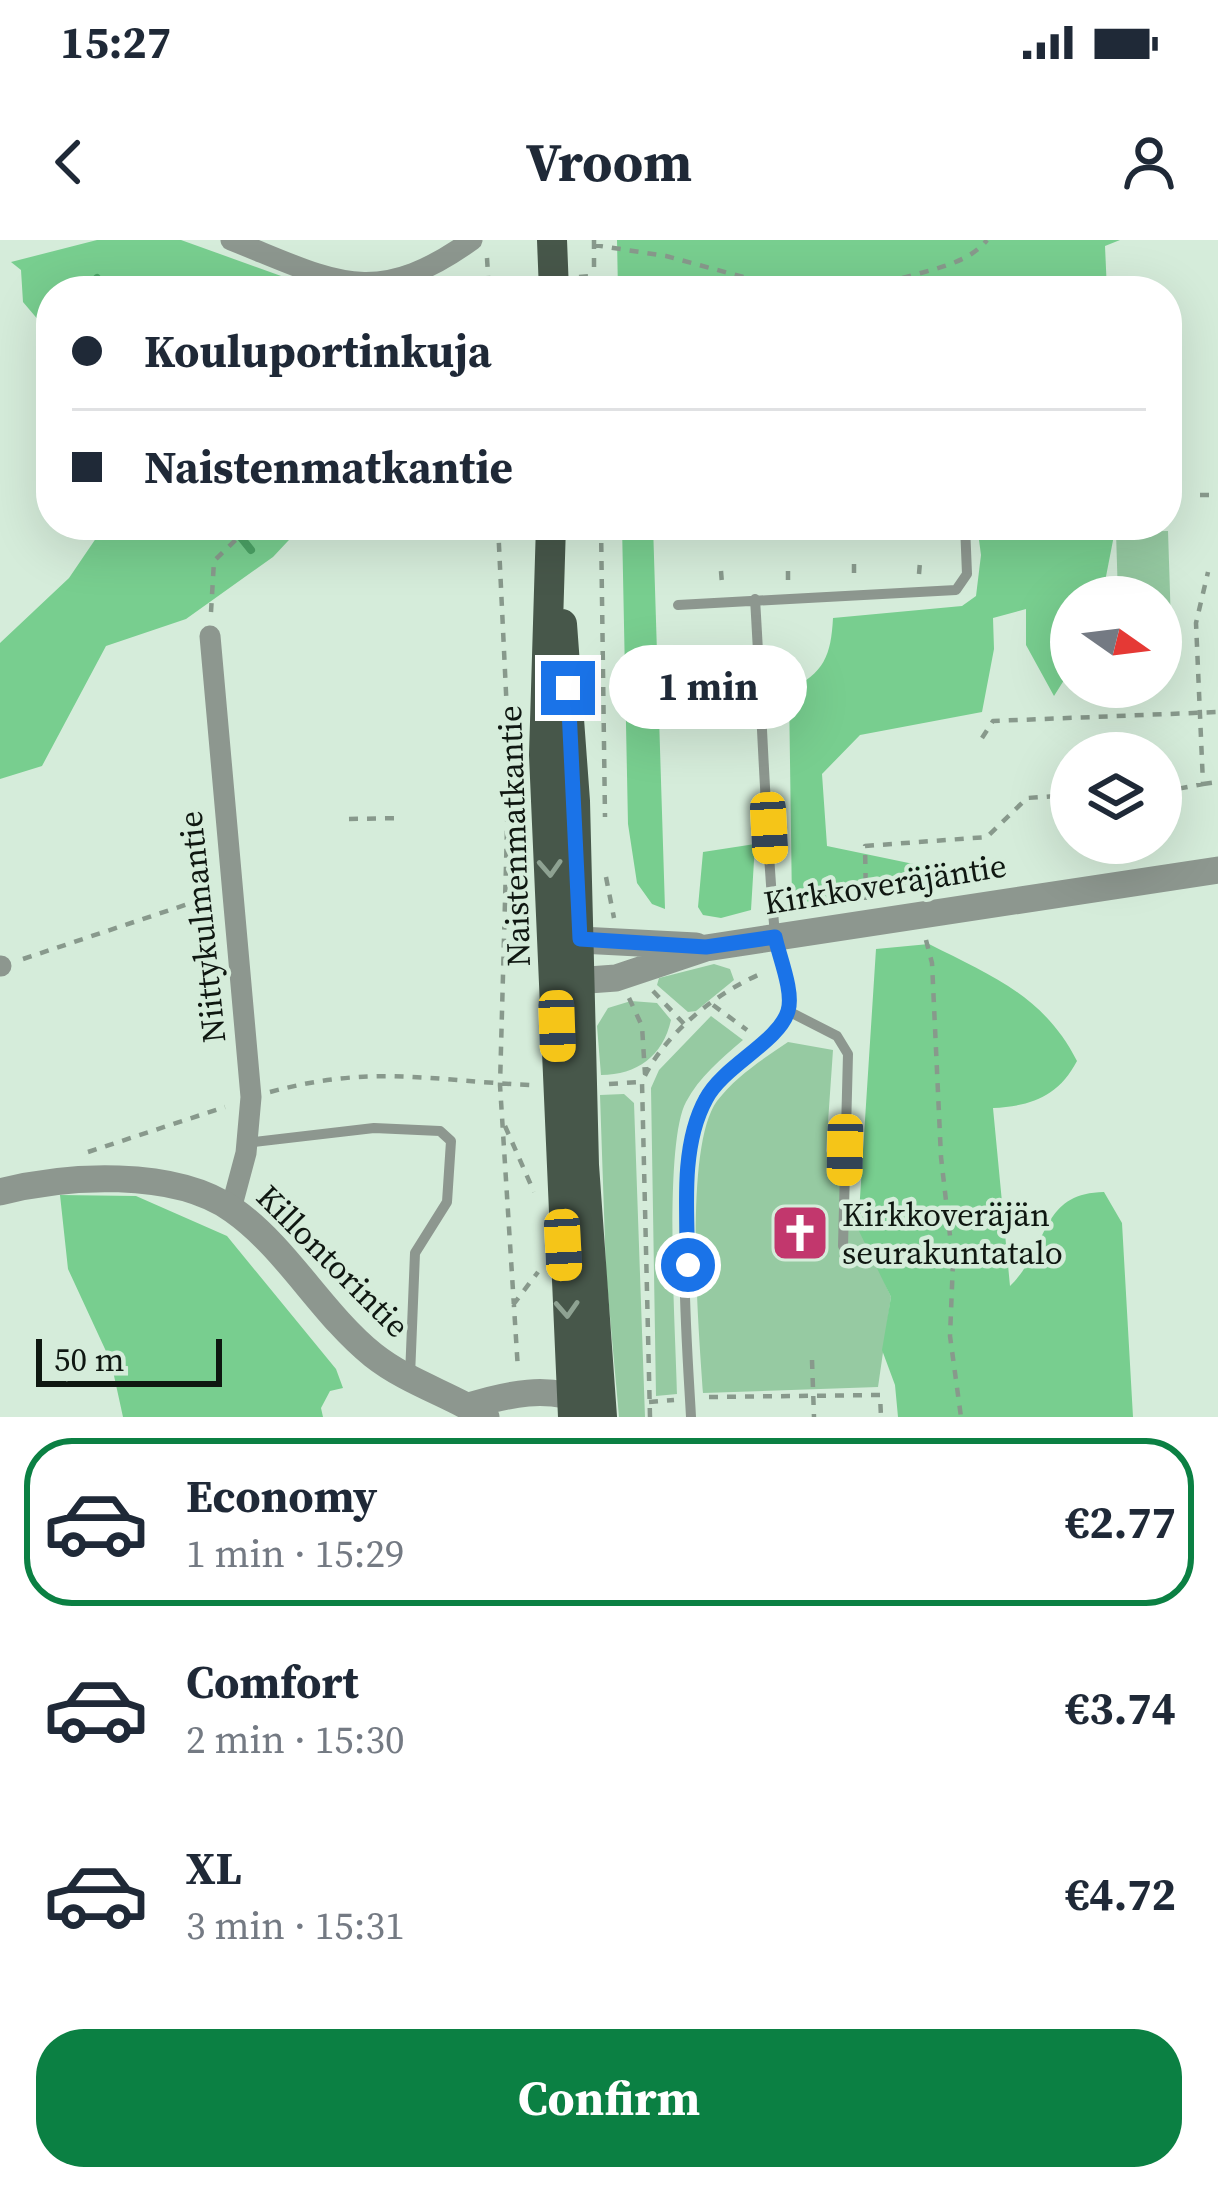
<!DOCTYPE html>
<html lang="en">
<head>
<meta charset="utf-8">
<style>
  body { margin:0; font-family:"Source Serif 4",serif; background:#f2f2f3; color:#1f2937; height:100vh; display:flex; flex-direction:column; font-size:45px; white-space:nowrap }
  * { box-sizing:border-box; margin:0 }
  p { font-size:39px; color:#747a83 }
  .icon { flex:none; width:66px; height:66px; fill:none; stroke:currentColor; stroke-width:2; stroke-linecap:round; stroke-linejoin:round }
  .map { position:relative; height:1177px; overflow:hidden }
  .drawer { display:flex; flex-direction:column; background:#fff; flex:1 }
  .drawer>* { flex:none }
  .hud { position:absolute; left:36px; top:36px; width:1146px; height:264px; border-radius:48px; box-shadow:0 12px 48px #0002; display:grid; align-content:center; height:264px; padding:0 36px; background:#fff }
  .needle { width:78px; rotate:104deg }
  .controls { position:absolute; left:1050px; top:336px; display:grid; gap:24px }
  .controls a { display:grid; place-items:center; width:132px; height:132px; border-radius:50%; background:#fff; box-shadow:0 12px 48px #0002; font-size:60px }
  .scale { position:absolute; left:36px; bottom:30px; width:186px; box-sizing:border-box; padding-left:12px; border:6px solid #0f1711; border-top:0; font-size:33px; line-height:42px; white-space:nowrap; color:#0f1711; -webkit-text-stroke:9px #d5ecda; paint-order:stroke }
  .end { position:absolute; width:54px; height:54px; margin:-27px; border:15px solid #1a73e8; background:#fff; box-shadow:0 0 0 6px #fff }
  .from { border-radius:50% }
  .bubble { position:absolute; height:84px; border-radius:42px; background:#fff; box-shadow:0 12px 48px #0002; font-size:39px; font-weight:700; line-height:84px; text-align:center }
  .car { position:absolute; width:36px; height:72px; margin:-36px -18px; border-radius:15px; box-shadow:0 0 9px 3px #0007; background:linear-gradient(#f5c518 24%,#345 0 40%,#f5c518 0 76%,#345 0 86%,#f5c518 0) }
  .hud b { display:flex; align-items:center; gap:42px; height:114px; font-size:45px }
  .hud b+b { border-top:3px solid #e0e1e3 }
  .hud i { width:30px; height:30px; background:#1f2937 }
  ul { padding:21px 0 0; list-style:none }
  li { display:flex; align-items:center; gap:36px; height:168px; margin:0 24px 18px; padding:0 12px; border:6px solid transparent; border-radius:48px }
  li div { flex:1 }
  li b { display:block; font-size:45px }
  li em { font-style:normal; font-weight:700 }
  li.on { border-color:#0b8043 }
  li>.icon { width:108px; height:108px; stroke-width:1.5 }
  .primary-button { display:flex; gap:24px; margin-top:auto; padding:24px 36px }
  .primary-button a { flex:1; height:138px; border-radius:48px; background:#0b8043; color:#fff; font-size:48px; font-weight:700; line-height:138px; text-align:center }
  .status { display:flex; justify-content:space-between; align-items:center; height:84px; padding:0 60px; background:#fff; direction:ltr }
  .status svg { height:33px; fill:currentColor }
  header { display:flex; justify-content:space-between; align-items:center; height:156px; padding:0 36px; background:#fff; font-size:54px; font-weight:700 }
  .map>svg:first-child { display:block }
  .green { fill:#96caa2 }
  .forest { fill:#78ce8f }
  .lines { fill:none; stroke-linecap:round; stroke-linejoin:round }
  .stream { stroke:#4ba265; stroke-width:8 }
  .path { stroke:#88998c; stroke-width:4.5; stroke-dasharray:9 9; stroke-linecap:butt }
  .service { stroke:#8d978f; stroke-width:10 }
  .minor { stroke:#8d978f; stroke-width:21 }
  .tertiary { stroke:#8d978f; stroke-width:27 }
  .primary { stroke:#47574a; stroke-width:30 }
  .oneway { stroke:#8ea292 }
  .route { stroke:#1a73e8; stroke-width:15 }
  .labels { text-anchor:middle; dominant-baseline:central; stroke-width:9; stroke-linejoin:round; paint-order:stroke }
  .street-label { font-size:33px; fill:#0f1711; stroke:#d5ecda }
  .poi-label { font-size:33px; fill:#0f1711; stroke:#d5ecda; text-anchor:start }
</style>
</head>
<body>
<div class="status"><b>15:27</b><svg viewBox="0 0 49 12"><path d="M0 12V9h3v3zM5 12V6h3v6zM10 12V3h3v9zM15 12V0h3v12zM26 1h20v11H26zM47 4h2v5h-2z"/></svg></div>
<header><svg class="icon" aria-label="back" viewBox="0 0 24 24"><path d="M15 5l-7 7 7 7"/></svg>Vroom<svg class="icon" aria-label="person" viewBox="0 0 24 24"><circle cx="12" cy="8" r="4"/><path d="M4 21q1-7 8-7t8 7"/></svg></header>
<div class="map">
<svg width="1218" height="1177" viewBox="0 0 1218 1177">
  <rect width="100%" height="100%" fill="#d5ecda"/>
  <!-- green -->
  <path class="green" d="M1168,291l4,124h-11v-58h-43l-2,-65z
    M714,724l16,5 4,11 -38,31 -8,1 -31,-27 2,-7z
    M631,761l26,2 14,17c-8,36 -34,55 -70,55l-4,-49 11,-18z
    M711,776l32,24c-21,18 -44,37 -57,62 -23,43 -10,235 -9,292l-21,2 -5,-308 8,-18z
    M788,802l45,8 -7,101 65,146 -13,90 -175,6c-4,-60 -20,-246 14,-292 19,-25 46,-42 71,-59z
    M624,854l10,9 11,314h-26l-13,-145 -6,-177z"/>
  <!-- forest -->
  <path class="forest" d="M97,0h84l142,51h-272v44l-28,-33 -2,-32 -10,-8z
    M617,0h503l-15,6 2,45h-489z
    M105,285h198l-30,32 -87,62 -80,27 -64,120 -42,13v-136l69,-65z
    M622,285h31l12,384 -13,-5 -15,-21 -9,-59z
    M977,285h139l-14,72h-31v72l-17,27 -28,-51v-36l-33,9 1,31 -12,63 -122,23 -38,39 5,72 101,21 1,16 -137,21 -3,-214c35,-17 42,-34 44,-72l129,-12 14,-10 5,-41z
    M755,604l-4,66 -30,8 -18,-3 -5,-8 5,-55z
    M929,704c63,32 115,52 148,117 -19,36 -46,45 -84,47l17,178c40,-39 29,-93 94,-94l18,31 11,194h-235l-3,-32 -13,-35 9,-53 -33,-68 18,-280z
    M60,955l76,1 91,40 109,133 7,19 -13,3 -9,17 2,9h-200l-12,-55 -43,-93z"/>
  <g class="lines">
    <!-- stream -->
    <path class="stream" d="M97,38l9,13
      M231,285l20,25"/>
    <!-- path -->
    <path class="path" d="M594,0v51
      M594,5l72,11 125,34 59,1
      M487,18l2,33
      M579,37l14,-1
      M489,41l36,-2
      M869,51c35,-20 93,-19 118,-51
      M1200,255h18
      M498,285l11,230 -9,330 18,285
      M601,285l4,292
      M854,324v13
      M721,331l1,13
      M919,334l1,-12
      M788,340v-13
      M211,372l3,-51 37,-36
      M982,498l11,-17 225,-9
      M1203,544l15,-2
      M1161,552l42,-8 -7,-161 12,-51
      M349,579l52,-1
      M606,637l8,41
      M866,660l-1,-54 122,-9 40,-39 44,-3
      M926,700l6,23 9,194 12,105 -3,74 11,81
      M23,719l189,-63
      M653,751l33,35
      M629,758l13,28 3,48
      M713,765l34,25
      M609,844l31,-2
      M270,852c103,-28 161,-11 262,-7
      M505,886l29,66
      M88,912l137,-45
      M513,1065l25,-33
      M812,1120l2,57
      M709,1157l171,-2 1,22
      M649,1162l25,-2
      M650,1177l-8,-335c21,-48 76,-91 123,-110"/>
    <!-- service -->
    <path class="service" d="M678,365l278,-15 11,-16 -2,-49
      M788,771l49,25 11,18 -5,192
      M246,903l128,-15 66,3 11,10 -4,61 -32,51 -5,123
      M691,1177c-4,-76 -19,-252 14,-317 16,-31 80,-64 84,-93 3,-22 -12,-49 -14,-72 -10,-111 -13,-224 -20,-336"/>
    <!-- minor -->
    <path class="minor" d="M231,0c101,40 142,71 241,0
      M210,396l41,461 -5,56 -15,56
      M0,726h1"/>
    <!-- tertiary -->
    <path class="tertiary" d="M561,699l135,7
      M561,742l55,-4 90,-30 512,-78
      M0,952c65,-17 174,-24 233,18 54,38 88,103 140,145 34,27 76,39 113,62
      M469,1166c39,-12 79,-21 118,-4"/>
    <!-- primary -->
    <path class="primary" d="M552,0l2,51
      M551,285l-7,230 29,662
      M562,384l13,177 9,364 18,252"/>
  </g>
  <!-- one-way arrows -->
  <defs><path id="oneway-chevron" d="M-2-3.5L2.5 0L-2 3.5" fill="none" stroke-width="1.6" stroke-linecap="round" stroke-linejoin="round" transform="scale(3)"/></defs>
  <g class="oneway">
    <use href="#oneway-chevron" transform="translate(550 628) rotate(87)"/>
    <use href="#oneway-chevron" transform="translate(567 1069) rotate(87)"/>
  </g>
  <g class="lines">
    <!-- route -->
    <path class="route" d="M568,448l12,251 126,8 69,-10c4,19 19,55 13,74 -9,31 -65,55 -82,88 -26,47 -19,114 -18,166"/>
  </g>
  <!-- icons -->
  <defs>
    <g id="church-square" transform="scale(3)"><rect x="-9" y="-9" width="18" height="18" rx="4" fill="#c2376d" stroke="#d5ecda"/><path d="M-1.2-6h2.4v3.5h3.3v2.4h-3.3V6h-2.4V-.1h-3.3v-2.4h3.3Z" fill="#fff"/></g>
  </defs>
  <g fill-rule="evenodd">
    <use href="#church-square" x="800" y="993"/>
  </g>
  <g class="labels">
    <!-- street labels -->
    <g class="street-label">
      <text transform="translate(514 596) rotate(-92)">Naistenmatkantie</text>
      <text transform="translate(885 644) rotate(-9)">Kirkkoveräjäntie</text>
      <text transform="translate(202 687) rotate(-96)">Niittykulmantie</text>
      <text transform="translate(333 1021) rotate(45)">Killontorintie</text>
    </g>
    <!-- poi labels -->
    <g class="poi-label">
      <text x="842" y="974">Kirkkoveräjän<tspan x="842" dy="38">seurakuntatalo</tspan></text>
    </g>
  </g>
</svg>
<div class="controls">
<a><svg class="needle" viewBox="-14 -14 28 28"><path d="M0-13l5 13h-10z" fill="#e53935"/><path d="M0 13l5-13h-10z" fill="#747a83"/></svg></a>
<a><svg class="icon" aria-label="layers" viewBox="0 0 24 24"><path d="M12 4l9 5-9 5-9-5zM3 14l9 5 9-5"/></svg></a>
</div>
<div class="scale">50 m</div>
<i class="end from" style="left:688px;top:1025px"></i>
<i class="end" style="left:568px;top:448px"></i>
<div class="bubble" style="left:609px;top:405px;width:198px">1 min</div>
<i class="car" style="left:769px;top:588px;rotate:177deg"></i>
<i class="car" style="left:557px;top:786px;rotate:178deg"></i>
<i class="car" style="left:845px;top:910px;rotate:181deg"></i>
<i class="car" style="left:563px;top:1005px;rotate:177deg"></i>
<div class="hud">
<b><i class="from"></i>Kouluportinkuja</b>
<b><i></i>Naistenmatkantie</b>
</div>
</div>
<section class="drawer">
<ul>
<li class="on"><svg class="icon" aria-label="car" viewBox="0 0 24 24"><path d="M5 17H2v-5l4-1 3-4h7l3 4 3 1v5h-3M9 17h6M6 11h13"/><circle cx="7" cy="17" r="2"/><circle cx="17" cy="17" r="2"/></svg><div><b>Economy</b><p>1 min · 15:29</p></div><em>€2.77</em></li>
<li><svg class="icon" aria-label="car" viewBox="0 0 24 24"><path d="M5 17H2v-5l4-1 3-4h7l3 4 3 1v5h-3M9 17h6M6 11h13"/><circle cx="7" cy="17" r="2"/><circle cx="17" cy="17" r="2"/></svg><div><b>Comfort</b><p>2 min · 15:30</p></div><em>€3.74</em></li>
<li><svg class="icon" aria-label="car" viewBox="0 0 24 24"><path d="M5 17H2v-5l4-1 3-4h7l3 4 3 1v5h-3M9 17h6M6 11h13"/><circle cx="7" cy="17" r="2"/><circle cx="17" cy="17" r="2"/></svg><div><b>XL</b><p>3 min · 15:31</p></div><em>€4.72</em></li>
</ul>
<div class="primary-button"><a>Confirm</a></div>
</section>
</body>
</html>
